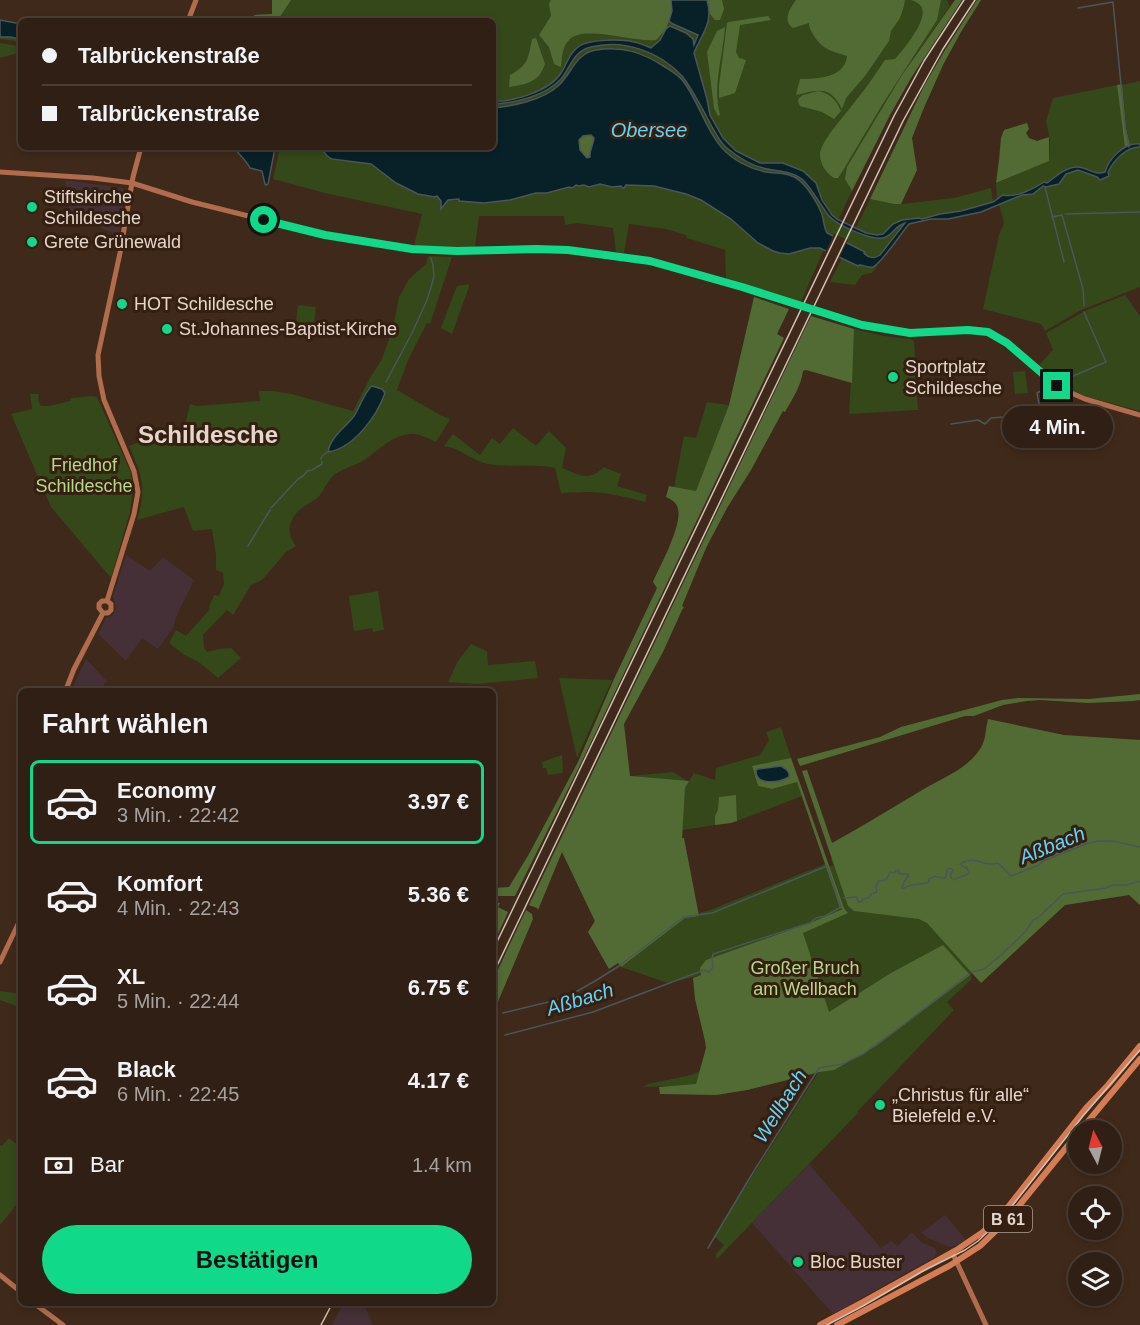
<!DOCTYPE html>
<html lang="de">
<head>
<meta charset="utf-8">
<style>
  body { margin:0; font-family:Helvetica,sans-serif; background:#37271d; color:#f1f3f6; height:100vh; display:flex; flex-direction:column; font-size:22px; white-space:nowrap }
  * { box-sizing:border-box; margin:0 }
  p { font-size:20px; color:#a7a2a0 }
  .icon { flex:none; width:33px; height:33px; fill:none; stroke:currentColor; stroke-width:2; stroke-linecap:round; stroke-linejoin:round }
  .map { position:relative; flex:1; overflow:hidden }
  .panel { position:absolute; left:18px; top:688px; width:478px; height:618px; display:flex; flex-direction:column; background:#2f1f14; border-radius:9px; box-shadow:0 3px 9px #0003,0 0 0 2px #4a3d34 }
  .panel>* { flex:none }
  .guide { position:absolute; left:18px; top:18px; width:478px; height:132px; border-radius:9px; box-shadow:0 3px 9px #0003,0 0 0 2px #4a3d34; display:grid; align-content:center; height:132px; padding:0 24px; background:#2f1f14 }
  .needle { width:39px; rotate:353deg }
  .buttons { position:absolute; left:1068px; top:1120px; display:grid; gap:12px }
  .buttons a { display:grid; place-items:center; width:54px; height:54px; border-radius:50%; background:#2f1f14; box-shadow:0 3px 9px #0003,0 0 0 2px #4a3d34; font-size:30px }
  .end { position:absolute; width:27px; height:27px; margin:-14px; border:8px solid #10d98a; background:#111; box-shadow:0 0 0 3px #111 }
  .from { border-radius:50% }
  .bubble { position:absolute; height:42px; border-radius:21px; background:#2f1f14; box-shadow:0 3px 9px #0003,0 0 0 2px #4a3d34; font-size:20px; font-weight:800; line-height:42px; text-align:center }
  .guide b { display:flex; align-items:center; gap:21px; height:57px; font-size:22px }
  .guide b+b { border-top:2px solid #4a3d34 }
  .guide i { width:15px; height:15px; background:#f1f3f6 }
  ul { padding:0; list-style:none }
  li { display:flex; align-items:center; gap:18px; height:84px; margin:0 12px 9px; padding:0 12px; border:3px solid transparent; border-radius:9px }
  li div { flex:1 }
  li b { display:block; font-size:22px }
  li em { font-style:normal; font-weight:800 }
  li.current { border-color:#10d98a }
  li>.icon { width:54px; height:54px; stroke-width:1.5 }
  h2 { padding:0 24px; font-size:27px; line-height:72px }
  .pay { display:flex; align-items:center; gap:15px; height:66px; padding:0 24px; font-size:22px }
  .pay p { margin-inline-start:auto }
  .cta { display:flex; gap:12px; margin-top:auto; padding:12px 24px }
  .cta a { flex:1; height:69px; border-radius:36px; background:#10d98a; color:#111; font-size:24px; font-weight:800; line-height:69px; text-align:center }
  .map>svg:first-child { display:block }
  .commercial { fill:#443036 }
  .green { fill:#34481a; fill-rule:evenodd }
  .forest { fill:#526b35 }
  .water { fill:#082028; stroke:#4a5659; stroke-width:1.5; fill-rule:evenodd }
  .pier { fill:#3f291a }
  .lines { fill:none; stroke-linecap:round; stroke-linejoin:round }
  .stream { stroke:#4a5659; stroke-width:1.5 }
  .secondary { stroke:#b16c4e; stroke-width:5 }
  .primary { stroke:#d57c55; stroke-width:6 }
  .tram { stroke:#d2c1b7; stroke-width:1.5 }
  .rail { stroke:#d2c1b7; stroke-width:1.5 }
  .route { stroke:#10d98a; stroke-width:8 }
  .poi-dot { fill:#10d98a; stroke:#351f10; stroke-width:2 }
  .labels { text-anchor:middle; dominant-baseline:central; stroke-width:6; stroke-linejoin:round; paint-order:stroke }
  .shield { fill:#351f10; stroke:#b09e94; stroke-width:1.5 }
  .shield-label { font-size:16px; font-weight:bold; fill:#e5d5cc }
  .poi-label { font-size:18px; fill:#e5d5cc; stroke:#351f10; text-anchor:start }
  .park-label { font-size:18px; fill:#b3da89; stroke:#351f10 }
  .water-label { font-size:20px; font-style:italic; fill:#62d2f8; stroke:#351f10 }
  .district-label { font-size:24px; font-weight:bold; fill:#e5d5cc; stroke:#351f10 }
</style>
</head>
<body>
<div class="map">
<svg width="1140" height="1325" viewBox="0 0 1140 1325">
  <rect width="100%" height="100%" fill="#3f291a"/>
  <!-- commercial -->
  <path class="commercial" d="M65,180l58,8 1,3 -5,44 -49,-19z
    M126,555l24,16 13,-14 31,23 -18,37 -3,11 -15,21 -16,-11 -16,23 -28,-27 8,-16 7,-3 3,-8 -3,-11z
    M86,659l21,22 -8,10h-28z
    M809,1164l72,84 10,-7 6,5 15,-14 9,10 14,6 1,4 -1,5 -102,57 -81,-91z
    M945,1215l21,25 -14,7h-3l-21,-9 -7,-5z
    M343,1304h21l9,21h-41z"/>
  <!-- green -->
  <path class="green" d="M272,0h399l-1,21 3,3 25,11 -2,8 -3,3 -27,-17 -6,11 -9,8 -24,-7 -36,1 -8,2 -16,15c-2,28 -50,43 -73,42v-80h-240v-6l18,-1z
    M707,0h240l3,6 -48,69 -53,112 3,4 -14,29 -6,-5 -12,-21 -22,-26 -15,-5h-23l-24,-12 -13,-13 -13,-23 -3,-16 -13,-46 1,-3c9,-18 18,-29 12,-50z
    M0,37h10l11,2v13l-21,6v-15l18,3 -3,-5 -15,-2z
    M603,45l32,2 23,10 13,8 16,18 28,51 10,13 23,16 13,5 30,5 11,6 32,42 30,14 16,3h5l13,-13 7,-3 1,2 -4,2 -20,28c-5,5 -13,5 -18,-1l1,-2c-10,-4 -30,-10 -37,-17 -6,-6 -4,-15 -7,-22 -3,-7 -14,-25 -20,-30 -10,-9 -22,-8 -34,-10 -16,-3 -33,-12 -44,-24 -18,-18 -24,-46 -40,-66 -6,-9 -17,-14 -25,-20 -15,-9 -31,-14 -48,-13 -8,0 -20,0 -27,5 -11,9 -16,27 -29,35 -17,12 -40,17 -60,19v-4c21,-1 48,-8 64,-23 11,-10 13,-26 27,-32 5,-3 12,-3 18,-4z
    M1140,81v63l-7,-1 -3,2 -4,-16 -4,-44z
    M1117,85l8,63 -18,19 -2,5 -8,2c-29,-14 -29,-1 -52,10 -11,5 -24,9 -36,12 -9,0 -6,-2 -12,4l-1,-17 53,-22 1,-21 -4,-19 7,-23z
    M280,147h42c6,21 34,11 49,17 7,3 13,10 19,14 16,12 28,16 47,18l4,5v6l7,-7 36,3 26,-3 26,-7h11l23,-7 3,1 3,-2h8l5,2 11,-3 12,3 24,-3 18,2 32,8 15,6 13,7 17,12 22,20 29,15 10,-1 25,-6 7,2 -23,53 -75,-24 -1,-28 -38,-12 -1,-3 -20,-6 -37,-5 -5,29 -8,-1 -3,-24 -36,-5 -12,2 -1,-9h-85l-4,31h-32l-29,-2 8,-31 -97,-21 -52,-14z
    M1134,147h6v140l-59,23 -36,21 -4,-7 -58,-15 16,-74 5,-12 -5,-19 23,-9 11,-1 10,-8 3,1 13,-3 7,-10 12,-4 19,7 11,-5 5,-11z
    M991,188l2,14 -32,9 -22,3 -17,5 -3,-1 -12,1 -14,5 -8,10 -5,1 -14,-2 -10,-5 14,-29 24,5h7l53,-6z
    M428,256l24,1 -22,67 -3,-1 -18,35 -12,32 43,25 10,4 -14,23c-9,-4 -18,-9 -27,-8 -19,2 -33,19 -48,28 -9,5 -21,7 -29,15 -6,6 -10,18 -16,22 -9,6 -19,10 -24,21 -5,9 -2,18 4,26l-10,6 -24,28 -11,5 -18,30 -6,-5 -24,25 1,12 3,5 12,-3 12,-1 10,10 -23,20 -18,-15 -17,-9 -14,-11 7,-13 10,6 24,-27 -1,-2 5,-12 5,1 5,-12 -1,-11 -7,-3v-15l-4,-26 -19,2 -9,-24 -47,13c10,-33 5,-44 -8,-74 19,-8 32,-11 53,-7l8,-35 7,2 63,-5 -1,-10h14l19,3 61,17 17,-33 12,-19 11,-31 6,-31 10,-18 17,-15zM365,396h20l-21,33 -6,6 -15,12 -12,-4 17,-19z
    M842,258l16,8 1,-2 16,2 3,-1 -6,8 -10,2 -7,10 -25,-3z
    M469,284v3l-17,47 -11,-6 16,-42z
    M1125,295l15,21v95l-66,-18 -8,-4 -27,-24 14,-15 -7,-17 41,-23z
    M298,305l18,2 -2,17 -18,-2z
    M854,329l30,7 27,3 3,2 4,69 -69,4z
    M1025,371l3,22 -13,1 -2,-22z
    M30,394h9l-1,6 3,6h8l21,-5 1,-3 21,-2 5,1 34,76 2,18 -3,21 -19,66 -60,-71 -40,-93 21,-5z
    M707,402l22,3 -33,87 -22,-5 10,-51 12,2z
    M513,428l23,18 13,-15 17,17 -4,20c18,7 26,14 42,-1l2,1 15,6 -4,12 30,9 -2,7c-19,-5 -39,-10 -59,-10 -8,0 -17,1 -25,1l-6,-25c-22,-5 -45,0 -67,-4 -16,-3 -27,-16 -44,-18l9,-12 27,21 12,-17 8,6z
    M378,591l6,39 -11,2 -1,-4 -18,3 -5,-35z
    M471,644l16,7 1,14 47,-4 3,17 -60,6 -30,-2 10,-21z
    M559,678l53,2 -35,78z
    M623,724l7,52 43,-4 13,8 1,4 7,-11 21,7 1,-12 44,-13 9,-15 -3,-8 15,-5 10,31 -39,9 6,19 14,3 25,-8 5,15 -65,25 -1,-25c-12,9 -22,13 -21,29l-32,5 -1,9 16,77 1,-3 11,-3 115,-46 1,3 7,-2 -2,-7 55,-45 38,-24 33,-17 15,-13 10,-13 3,-9 1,-12 26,8 128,172 -11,-10 -64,10 -84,78 -8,-10 -3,2 2,4 -25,23 7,8 -97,102 1,1 -141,146 -1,-2v-3l8,-9 -10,-9 104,-163 -71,17 -31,5 -15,-120 -33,8 -47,-16 -26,-45 -33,-70z
    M562,755l1,18 -15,2 -2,-7h-3l-1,-6z
    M0,991l21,3v8l-2,5 -19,-7z
    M700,1071l-4,14 -53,2 5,-3 43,-9z
    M9,1138l12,10v51l-21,26v-80l2,1z"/>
  <!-- forest -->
  <path class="forest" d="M272,0h19l-14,21h-23v-6l18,-1z
    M551,0h120l1,11 -3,10 -3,8 -10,11c-20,3 -73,-16 -87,0 -7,7 -7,17 -8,27l-7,-3 -5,-17 -10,-12 12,-19 -2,-12z
    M707,0h15l2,9 -4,11h-5l-5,-6z
    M796,0h109l-1,6 -4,12 -9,13 -2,10 -24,35 -19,22 -4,11c-12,-24 -24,-19 -46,-14l4,-16c17,0 45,-1 47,-23 -15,-5 -24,-6 -33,-20 -3,-5 -5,-8 -5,-13l-16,5c-11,-7 -3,-20 3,-28z
    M911,0h30l-4,20 -55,85 -40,67 -4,6h-4c-8,-5 -14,-14 -14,-24 1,-14 28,-42 37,-55 10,-12 19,-26 28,-39l10,-1c8,-9 38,-44 24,-55 -2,-2 -5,-3 -8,-4z
    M955,0h7l-51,78 -21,37 -38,76 -7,-12 2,-12 55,-92z
    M977,0h4l-20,32 -18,33 -20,45 -11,28 5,32 -16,34h-7l-24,-5 54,-113 21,-36z
    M768,16l3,4 -31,5 -4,27 3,6 7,2 -11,33 -16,5v-12l8,-63 2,-1z
    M725,27c-2,29 -13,60 -5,88l-2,1 -4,-8 -7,-56 10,-21z
    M536,38l9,26c-6,19 -19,20 -36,23l1,-12c19,-10 18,-17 22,-36z
    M1122,84l4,45 4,16 -5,3 -8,-63z
    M818,91c12,2 18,9 23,20l-7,8 -12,-7 -22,-6 -2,-5 1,-3 4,-3z
    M1027,123l2,6 -3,4 3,5 8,3 12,-4v24l-53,22 3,-23 2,-22 3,-8z
    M591,135l3,3c0,6 -5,12 -4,19l-3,1 -7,-8 -1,-10 4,-4z
    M754,297l35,12 -12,25 7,4 -201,421 -68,137h-21v-8l15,-1 20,-33 49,-92 36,-83 43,-91 -4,-6c7,-16 32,-61 24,-76 -2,-5 -7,-7 -11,-9l3,-11 27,5 33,-86z
    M811,316l43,13 -2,54 -46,-13 -3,1c-2,15 -10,27 -18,41l-2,-1 -32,59 -24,38 -21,40 -24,58 2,1 -2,3 -19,42 -39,72 6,52 59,5 -4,7 -3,50h2l15,78 -14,2 -64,49 -3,-4 -9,6 -21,-37 7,-11 -33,-69 -24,58 -1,-2 -8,-3z
    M1140,694v6l-7,1 -45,2 -48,-3 -13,1 -24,4 -29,11h-9l-165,50 -3,-7 83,-22 21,-10 101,-27 16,-2 71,1z
    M988,719l76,16 76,5v165l-11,-10 -64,10 -84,78 -54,-60 -8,-4 -65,-8 -6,-5 -46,-135 5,-1 25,73c31,-17 61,-36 92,-54 20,-12 46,-21 58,-43 4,-8 4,-19 6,-27z
    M791,758l53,150 4,5 -45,20 26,79 62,-39 52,-28 27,30 -94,71 -42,24 -15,2 -72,18 -31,5 -56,-1 -1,-7 37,-3 10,-36 -1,-7 -10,-42 -2,-21 8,-3 -1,-7 6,-8 104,-37 33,-14 -3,-1 -43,-126 -25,7 -14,-3 -6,-20z
    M736,795l1,26 -6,2 -16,2v-9l3,-6 1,-13z
    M494,902l6,1 -2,4 10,5 -14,31z
    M526,910l6,4 1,5 -39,92v-33z"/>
  <!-- water -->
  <path class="water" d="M671,0h36c6,21 -3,32 -12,50l-1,3 13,46 3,16 13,23 13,13 24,12h23l20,8 13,12 6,17 10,15 5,4 29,14 11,2 6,-1 10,-10 9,-4 17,-2 3,1 18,-5 21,-3 32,-9 10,-7c12,3 31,-6 41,-13l3,1c8,-6 19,-16 30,-16 11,0 16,9 28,5 4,-14 20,-30 35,-28v3c-14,0 -26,13 -32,25l1,4 -9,4 -3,-3 -19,-7 -12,4 -7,10 -13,3 -3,-1 -10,8 -11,1 -41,17 -33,7h-17l-22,5c-7,8 -28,40 -36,43 -5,1 -9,-2 -14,-2l-1,1 -38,-18h-10l-21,6 -9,-1 -7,-2 -15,-8 -27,-24 -30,-19 -15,-6 -32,-8 -28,-1 -2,3h-1l-2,-2 -9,1 -12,-3 -11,3 -5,-2 -5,1 -3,-1 -4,3 -3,-1 -22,6h-11l-26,7 -26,3 -25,-2v-2l-11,1 -7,9v-8l-4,-5 -2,1 -17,-3 -22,-11 -25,-19 -39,-5c-5,-2 -8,-6 -10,-12h172v-39c19,-2 49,-8 64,-22 14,-12 17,-33 38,-36 27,-4 46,2 69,17 6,4 13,8 18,14 16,21 22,48 39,67 11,12 28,21 44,24 13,2 24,0 34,9 8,7 17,21 21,31 3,6 2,14 6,21l38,19 -1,1c4,5 10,6 16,2l25,-32c-10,3 -11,10 -19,14 -11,6 -49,-12 -57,-21 -8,-10 -18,-29 -27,-37 -12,-9 -25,-7 -39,-11 -13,-3 -25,-11 -35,-19 -8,-6 -11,-14 -16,-22 -8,-15 -20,-39 -30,-51 -23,-25 -59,-37 -91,-29 -18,4 -20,20 -30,32 -16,17 -45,24 -67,25v-3c19,1 56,-10 67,-28 7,-10 6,-17 17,-26 10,-8 43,-8 56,-5 6,1 12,4 17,6l9,-8 6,-11 4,-3 16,7 7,6 1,6 4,-10 -25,-11 -4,-3 3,-10zM591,135l3,3c0,6 -5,12 -4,19l-3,1 -7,-8 -1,-10 4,-4z
    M0,20l21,4v15l-11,-2h-10z
    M234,147h31l2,2 4,-2h3v6l-6,31 -2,1 -1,-1 -3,-13 -12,-3c-4,-8 -11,-13 -16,-21z
    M372,386l10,3 3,4c-8,23 -31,55 -57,59 2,-15 18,-25 26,-36 5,-8 12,-26 18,-30z
    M781,766c5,3 9,5 8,11 -10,6 -34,9 -33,-7l2,-1z"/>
  <!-- pier -->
  <path class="pier" d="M834,234l14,6 -10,20 -13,-7z"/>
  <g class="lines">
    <!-- stream -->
    <path class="stream" d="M1078,8l35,-6 12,125 4,20
      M1045,187l19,75
      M1065,214l75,-2
      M1052,217l10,-2 21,74 1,17
      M386,382l26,-49 15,-33 7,-23 -1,-12 -2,-7
      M1059,382l47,-20 -22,-50
      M951,424l27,-4 7,4 6,-6 24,-2 2,3 24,-4 -4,-22 11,-6
      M321,459l1,-3 7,-5
      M271,508l27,-29 5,-3 4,-5 5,-1 10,-6v-3
      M248,546l22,-36
      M844,898l12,-1 3,5h2l2,-3 6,-1 2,-4 6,-2 -1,-6 3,-5 7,-1 4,-8 3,1 6,-3v4h9v2c-3,4 -5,7 -6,12h3c6,-6 16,-2 24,-6v-3c9,-5 7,-1 16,-1l1,-2 1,-6 3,-2 3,2 -2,4v4l3,2c5,-4 11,-3 15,-7l-2,-6 -2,1 -5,-4c16,-10 23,4 38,-1l13,13 28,-11 4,-4 43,-17 12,-3h14l28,6
      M972,972l12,-3 16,-13 26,-25 7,-11 6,-3 24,-23 43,-6 6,-3h15l13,-4
      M503,1013l62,-15 30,-17 24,-15 65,-49 28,-4 115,-47 14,41 -16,9 -9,2 -6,5 -10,3 -87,28 -1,5 1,8 -4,5 -5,-2 -111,42 -88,23
      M708,1248l41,-69 70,-111 23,-4 21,-10 36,-26 70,-54"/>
    <!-- secondary -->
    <path class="secondary" d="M188,21l8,-21
      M0,172l93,6 39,5 60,19 93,23 40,10 87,14 45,2 79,-2 32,1 82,11 92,26 53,16 39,14 28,8 48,8 58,-3 20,2 19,11 55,46 23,10 55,16
      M107,601l27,-87 4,-22 -4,-21 -30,-71 -5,-24 -1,-21 22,-102 13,-76 8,-30
      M103,613h5l3,-3v-6l-4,-3
      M103,613l-4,-5v-4l3,-3h5
      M65,692l9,-23 29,-56
      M0,962l21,-44
      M952,1252l34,73
      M0,1275l21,17
      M35,1304l28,21"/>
    <!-- primary -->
    <path class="primary" d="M1080,1131l60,-72
      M820,1325l45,-24 93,-52 25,-17 21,-20 82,-104 22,-23 32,-39
      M837,1325l112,-59 31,-20 29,-28 69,-85"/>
    <!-- tram -->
    <path class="tram" d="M827,1325l36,-19 60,-35 42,-21 13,-9 27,-26 78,-99 57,-66"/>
    <!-- rail -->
    <path class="rail" d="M494,948l400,-832 30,-55 40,-61
      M494,972l409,-851 40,-72 32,-49
      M321,1325l11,-21"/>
  </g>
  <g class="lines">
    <!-- route -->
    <path class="route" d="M264,220l61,15 87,14 45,2 79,-2 32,1 82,11 92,26 120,38 48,8 58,-3 20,2 19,11 50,43"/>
  </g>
  <!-- markers -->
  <g class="poi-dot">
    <circle cx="32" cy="207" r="6"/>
    <circle cx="32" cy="242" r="6"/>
    <circle cx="122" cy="304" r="6"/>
    <circle cx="167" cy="329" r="6"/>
    <circle cx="893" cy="377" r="6"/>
    <circle cx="880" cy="1105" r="6"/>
    <circle cx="798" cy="1262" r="6"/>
  </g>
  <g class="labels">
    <!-- shield labels -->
    <rect class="shield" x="984" y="1206" width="48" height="26" rx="4.5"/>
    <g class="shield-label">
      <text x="1008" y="1219">B 61</text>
    </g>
    <!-- poi labels -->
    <g class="poi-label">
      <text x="44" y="197">Stiftskirche<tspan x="44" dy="21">Schildesche</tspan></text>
      <text x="44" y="242">Grete Grünewald</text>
      <text x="134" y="304">HOT Schildesche</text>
      <text x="179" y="329">St.Johannes-Baptist-Kirche</text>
      <text x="905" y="367">Sportplatz<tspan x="905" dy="21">Schildesche</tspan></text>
      <text x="892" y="1095">„Christus für alle“<tspan x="892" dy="21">Bielefeld e.V.</tspan></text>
      <text x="810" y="1262">Bloc Buster</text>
    </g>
    <!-- park labels -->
    <g class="park-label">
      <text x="84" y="465">Friedhof<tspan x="84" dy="21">Schildesche</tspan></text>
      <text x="805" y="968">Großer Bruch<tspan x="805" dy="21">am Wellbach</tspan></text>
    </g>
    <!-- water labels -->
    <g class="water-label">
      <text x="649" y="130">Obersee</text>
      <text transform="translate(1052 845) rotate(-22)">Aßbach</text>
      <text transform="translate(580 999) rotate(-17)">Aßbach</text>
      <text transform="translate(780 1106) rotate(-58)">Wellbach</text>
    </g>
    <!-- district labels -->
    <g class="district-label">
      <text x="208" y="434">Schildesche</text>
    </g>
  </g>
</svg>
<div class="buttons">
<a><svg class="needle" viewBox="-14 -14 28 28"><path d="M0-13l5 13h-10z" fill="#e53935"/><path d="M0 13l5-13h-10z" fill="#a7a2a0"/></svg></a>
<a><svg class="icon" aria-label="locate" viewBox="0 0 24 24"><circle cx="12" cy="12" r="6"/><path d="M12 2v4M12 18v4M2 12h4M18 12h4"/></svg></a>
<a><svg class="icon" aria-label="layers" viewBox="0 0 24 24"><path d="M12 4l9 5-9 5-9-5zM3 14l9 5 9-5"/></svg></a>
</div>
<i class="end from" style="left:264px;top:220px"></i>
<i class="end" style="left:1057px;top:386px"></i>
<div class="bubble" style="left:1002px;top:406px;width:111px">4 Min.</div>
<div class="guide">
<b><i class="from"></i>Talbrückenstraße</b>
<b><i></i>Talbrückenstraße</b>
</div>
<section class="panel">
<h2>Fahrt wählen</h2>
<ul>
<li class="current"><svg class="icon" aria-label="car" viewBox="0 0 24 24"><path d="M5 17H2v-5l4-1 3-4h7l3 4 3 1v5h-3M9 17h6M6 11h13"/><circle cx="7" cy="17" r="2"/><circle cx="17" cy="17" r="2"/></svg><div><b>Economy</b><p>3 Min. · 22:42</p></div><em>3.97 €</em></li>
<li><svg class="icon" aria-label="car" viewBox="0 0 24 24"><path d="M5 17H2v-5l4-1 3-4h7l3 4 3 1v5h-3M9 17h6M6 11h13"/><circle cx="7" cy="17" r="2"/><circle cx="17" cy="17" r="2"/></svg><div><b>Komfort</b><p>4 Min. · 22:43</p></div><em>5.36 €</em></li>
<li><svg class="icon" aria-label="car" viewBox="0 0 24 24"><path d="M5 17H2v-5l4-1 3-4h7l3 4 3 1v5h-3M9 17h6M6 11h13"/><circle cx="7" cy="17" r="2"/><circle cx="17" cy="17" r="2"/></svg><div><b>XL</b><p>5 Min. · 22:44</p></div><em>6.75 €</em></li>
<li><svg class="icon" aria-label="car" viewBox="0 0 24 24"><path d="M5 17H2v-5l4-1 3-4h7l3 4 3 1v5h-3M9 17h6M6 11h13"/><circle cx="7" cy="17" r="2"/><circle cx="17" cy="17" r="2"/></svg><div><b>Black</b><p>6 Min. · 22:45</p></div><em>4.17 €</em></li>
</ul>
<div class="pay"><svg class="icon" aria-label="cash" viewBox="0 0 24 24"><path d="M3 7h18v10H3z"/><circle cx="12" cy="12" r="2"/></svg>Bar<p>1.4 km</p></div>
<div class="cta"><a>Bestätigen</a></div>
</section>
</div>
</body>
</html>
